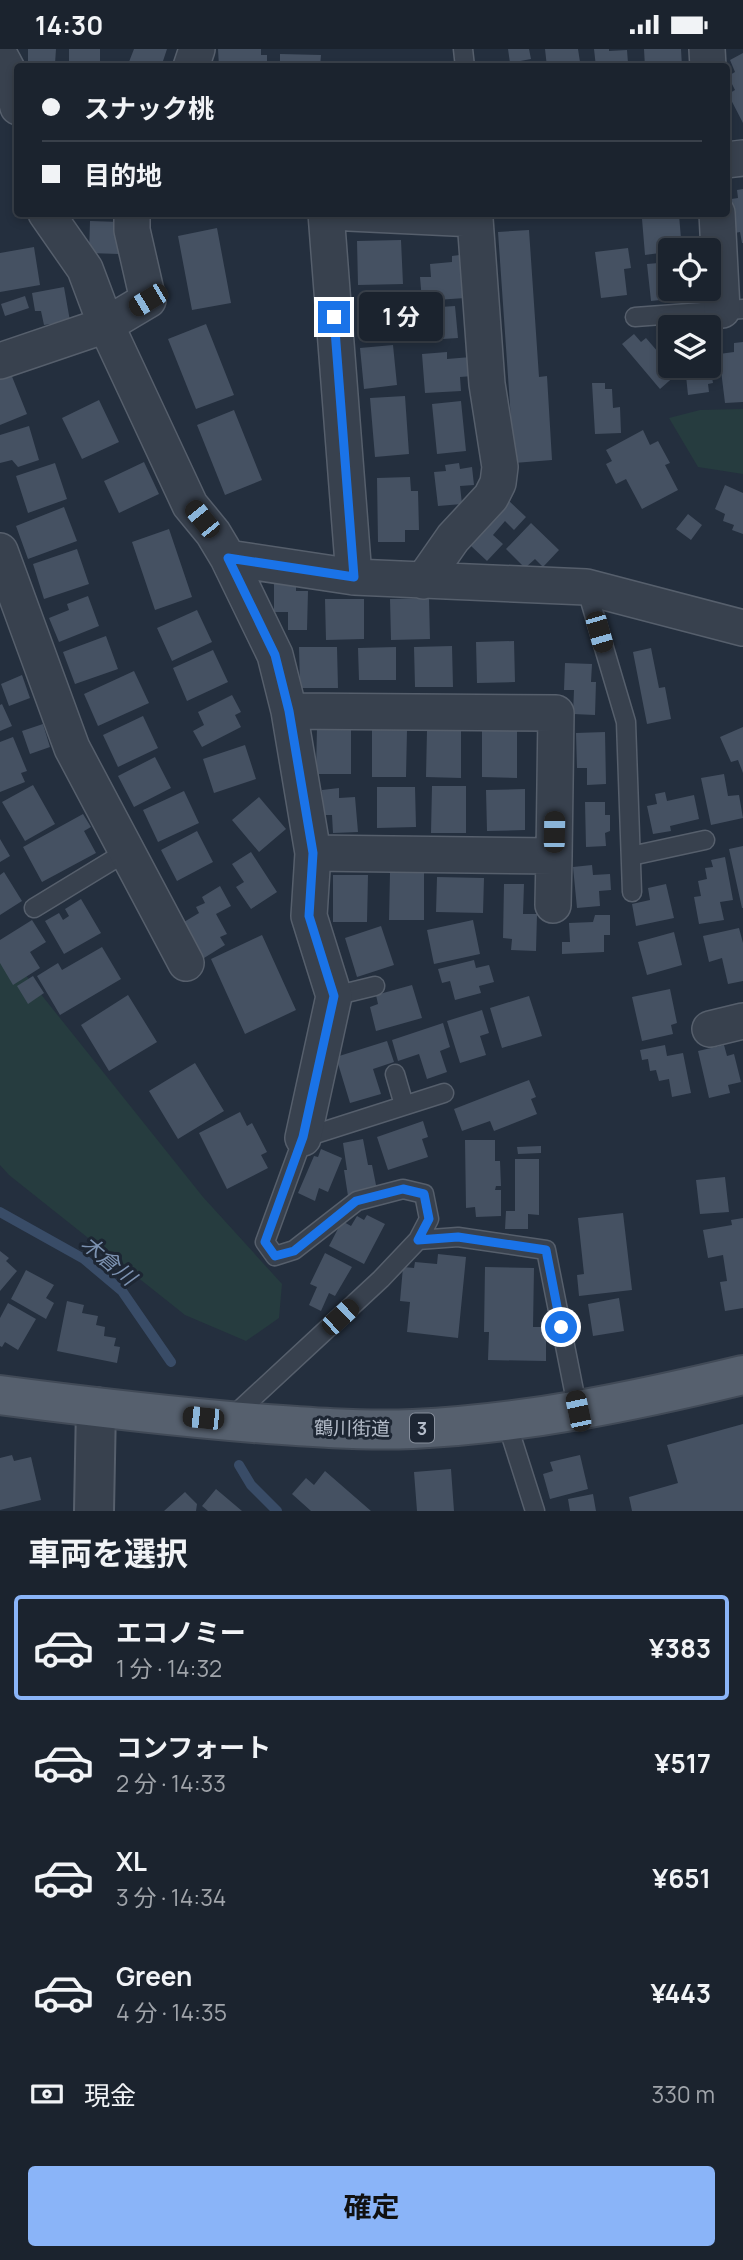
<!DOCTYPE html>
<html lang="ja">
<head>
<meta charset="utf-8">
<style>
  body { margin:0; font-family:Manrope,"Noto Sans JP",sans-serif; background:#242b36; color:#f1f3f6; height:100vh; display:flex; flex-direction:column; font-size:26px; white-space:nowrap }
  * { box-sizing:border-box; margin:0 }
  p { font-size:23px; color:#a0a4aa }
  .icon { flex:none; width:38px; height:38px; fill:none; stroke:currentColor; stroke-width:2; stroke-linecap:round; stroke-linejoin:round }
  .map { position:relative; height:1462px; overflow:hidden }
  .sheet { display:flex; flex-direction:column; background:#1b232e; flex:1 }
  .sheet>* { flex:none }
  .guide { position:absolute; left:14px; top:14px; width:716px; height:154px; border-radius:7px; box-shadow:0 4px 10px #0003,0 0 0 2px #39404a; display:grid; align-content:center; height:154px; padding:0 28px; background:#1b232e }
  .controls { position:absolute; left:658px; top:189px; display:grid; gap:14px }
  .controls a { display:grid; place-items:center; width:63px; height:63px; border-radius:7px; background:#1b232e; box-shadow:0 4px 10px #0003,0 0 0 2px #39404a; font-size:35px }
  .end { position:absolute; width:32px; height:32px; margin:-16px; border:9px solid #1a73e8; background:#fff; box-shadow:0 0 0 4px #fff }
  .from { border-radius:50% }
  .bubble { position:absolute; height:49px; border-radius:7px; background:#1b232e; box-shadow:0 4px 10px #0003,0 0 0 2px #39404a; font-size:23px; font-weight:700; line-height:49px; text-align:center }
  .car { position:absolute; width:21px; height:42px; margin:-21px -10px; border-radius:9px; box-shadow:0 0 5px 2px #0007; background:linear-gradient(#222 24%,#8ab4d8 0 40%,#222 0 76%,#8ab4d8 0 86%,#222 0) }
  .guide b { display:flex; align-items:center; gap:24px; height:66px; font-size:26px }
  .guide b+b { border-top:2px solid #39404a }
  .guide i { width:18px; height:18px; background:#f1f3f6 }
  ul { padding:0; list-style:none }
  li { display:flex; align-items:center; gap:21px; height:105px; margin:0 14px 10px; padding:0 14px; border:4px solid transparent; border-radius:7px }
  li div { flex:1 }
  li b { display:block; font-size:26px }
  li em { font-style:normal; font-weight:700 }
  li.selected { border-color:#8ab4f8 }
  li>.icon { width:63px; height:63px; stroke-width:1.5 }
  h2 { padding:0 28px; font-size:32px; line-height:84px }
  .pay { display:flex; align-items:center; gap:18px; height:77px; padding:0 28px; font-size:26px }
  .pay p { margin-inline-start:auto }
  .button { display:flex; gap:14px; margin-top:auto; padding:14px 28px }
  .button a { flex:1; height:80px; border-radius:7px; background:#8ab4f8; color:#111; font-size:28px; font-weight:700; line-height:80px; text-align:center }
  .status { display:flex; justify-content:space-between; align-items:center; height:49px; padding:0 35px; background:#1b232e; direction:ltr }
  .status svg { height:19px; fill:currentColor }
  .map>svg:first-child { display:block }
  .green { fill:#263c3f }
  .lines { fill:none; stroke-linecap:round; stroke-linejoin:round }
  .stream { stroke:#394c67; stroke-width:10 }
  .building { fill:#455162 }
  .service-casing { stroke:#565f6c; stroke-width:21 }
  .minor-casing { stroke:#565f6c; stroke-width:38 }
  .tertiary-casing { stroke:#565f6c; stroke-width:42 }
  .primary-casing { stroke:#414a57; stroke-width:42 }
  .service { stroke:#38414e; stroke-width:18 }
  .minor { stroke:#38414e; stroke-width:35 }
  .tertiary { stroke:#38414e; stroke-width:38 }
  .primary { stroke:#56606e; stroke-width:38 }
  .route { stroke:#1a73e8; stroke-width:9 }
  .labels { text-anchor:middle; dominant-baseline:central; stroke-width:6; stroke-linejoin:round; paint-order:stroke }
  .shield { fill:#1d2633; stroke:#878f9c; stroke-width:2 }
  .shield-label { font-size:18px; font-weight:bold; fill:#b4bcc9 }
  .street-label { font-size:19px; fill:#b4bcc9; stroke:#1d2633 }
  .water-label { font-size:21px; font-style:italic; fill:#7c92b1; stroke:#1d2633 }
</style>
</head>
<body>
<div class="status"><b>14:30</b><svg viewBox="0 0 49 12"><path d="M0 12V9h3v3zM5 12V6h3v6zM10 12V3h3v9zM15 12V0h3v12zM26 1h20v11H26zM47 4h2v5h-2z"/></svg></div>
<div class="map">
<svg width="743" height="1462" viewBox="0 0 743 1462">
  <rect width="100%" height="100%" fill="#242f3e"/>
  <!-- green -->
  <path class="green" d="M743,360v65l-45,-7 -29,-49 31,-8z
    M0,894l203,254 79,87 -3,34 -33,23 -61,-26 -176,-140 -9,-10z"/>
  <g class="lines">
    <!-- stream -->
    <path class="stream" d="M0,1163l84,47 38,32 49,71
      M239,1416l12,20 26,26"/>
  </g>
  <!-- building -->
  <path class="building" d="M28,0h28l-1,15 -27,-1z
    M69,0h31v18h-31z
    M134,0h33l-6,18h-34z
    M218,0h43v6h6v12h-48z
    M508,0h21l2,10 -21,4z
    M545,0h33l2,13 -7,1 1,4h-27z
    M594,0h15v2l18,-1 1,13 -13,1v3h-19z
    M644,0h37l1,18h-37z
    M743,4v70l-15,-29 7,-4 -7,-14 7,-4 -5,-12z
    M280,5l41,1 -1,12h-40z
    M382,13v5h-24v-4z
    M406,13l45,2v3h-45z
    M743,140v54h-1l-2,-11 -5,1 -4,-34 7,-1 -1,-8z
    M679,166l3,35 -37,5 -3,-36z
    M90,172l30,1 -1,32 -30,-1z
    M217,179l14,75 -39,7 -14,-74z
    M529,181l10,147 8,-1 5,84 -38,3 -16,-231z
    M401,191l2,44 -45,1 -1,-44z
    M34,198l6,38 -40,7v-39z
    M628,199l3,20 -7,1 3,26 -26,3 -6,-46z
    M467,205l-2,44 -43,3 -2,-24h11l-1,-13 22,-2v-6z
    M670,213v27h7l2,9 -28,3 -4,-37z
    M64,238l6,34 -26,4 -3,-14h-6l-3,-18z
    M389,245l3,39 -28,2 -2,-39z
    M25,247l4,12 -24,8 -4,-12z
    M455,257l3,32 -31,2 -2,-32z
    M206,275l28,71 -38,14 -28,-70z
    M634,285l7,8 5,-4 31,36 -17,15 -38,-45z
    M743,293v60l-18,1 -6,-49 15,-2v-9z
    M393,296l4,40 -33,4 -4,-41z
    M447,303v7l24,-2 2,19 -13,1 1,14 -36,2 -3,-39z
    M685,317h25l3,17 -5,1 1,8 -21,3z
    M9,320l18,45 -27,11v-53z
    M592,334h13v6h7l1,19 7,-1 1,26 -26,1z
    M405,347l4,58 -34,3 -5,-59z
    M99,351l20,42 -37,17 -20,-41z
    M461,352l5,50 -29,3 -5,-50z
    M234,361l28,70 -37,15 -28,-70z
    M29,377l10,34 -21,7 -6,-7 -12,3v-28z
    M643,381l7,15 8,-4 12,22 -5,2 13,25 -36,19 -16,-30 -10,5 -10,-20 6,-3 -6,-11z
    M144,413l15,32 -40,19 -15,-32z
    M55,414l12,36 -39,14 -12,-37z
    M459,414l1,6 12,-2 2,18 -14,1 2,18 -24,2 -4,-34 12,-1 -1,-6z
    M410,428l1,14h7l1,39h-14v12h-27l-1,-64z
    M725,436l18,8v41l-11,-4 2,-5 -11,-4 2,-7 -10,-5z
    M508,451l18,17 -12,13 -9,-9 -12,14 10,9 -16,17 -17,-16z
    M64,458l13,34 -49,18 -12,-33z
    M688,465l14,11 -11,15 -15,-11z
    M531,474l28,27 -16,17 -8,-8 -10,9 -19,-19z
    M169,480l23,68 -37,13 -23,-68z
    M77,500l12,35 -45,15 -11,-35z
    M274,534h22v8h12l-1,39h-19v-18h-14z
    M88,547l11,30 -40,16 -10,-24 20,-8 -2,-6z
    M429,549l1,41 -39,1 -1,-41z
    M325,550h39v40l-38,1z
    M197,561l15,32 -40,19 -15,-33z
    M106,587l12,33 -43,15 -12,-32z
    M514,592l1,41 -38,1 -1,-41z
    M452,597l1,41h-38l-1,-40z
    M299,598h38l1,41h-38z
    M396,598v33h-37l-1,-32z
    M651,599l8,40 6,-1 6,32 -24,5 -14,-72z
    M213,601l15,32 -41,19 -14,-33z
    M565,614l27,1 -1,18h5l-1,33 -22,-1 1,-24h-10z
    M134,622l15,32 -51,23 -14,-32z
    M22,626l8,23 -21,8 -8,-22z
    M232,646l9,17 -6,3 6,12 -39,20 -9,-16 11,-6 -6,-13z
    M2,655l10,22 -12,5v-26z
    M143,667l15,32 -40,19 -15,-32z
    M43,675l7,23 -20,7 -8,-23z
    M317,678h34v47h-35z
    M743,678v46l-5,-13 -7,2 -11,-25z
    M372,681h35l-1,47h-34z
    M427,681l34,1v47l-35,-1z
    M482,681l35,1v47l-35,-1z
    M605,683l1,52 -19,1v-17h-10l-1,-35z
    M13,688l14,34 -6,2 4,9 -25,10v-50z
    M245,696l11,34 -42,14 -11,-34z
    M155,708l16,31 -37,19 -16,-31z
    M724,725l4,22 11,-1 4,23 -32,7 -10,-47z
    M33,736l22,39 -30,17 -23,-39z
    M432,737h34v47h-35z
    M377,738h38l1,40 -39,1z
    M339,739v10l16,-1 3,35 -25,1 -1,-18h-9l-1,-25z
    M525,740v41l-38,1 -1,-41z
    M184,742l15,32 -41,19 -15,-32z
    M665,743l2,9 27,-6 5,24 -29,7 1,5 -18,3 -6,-28 10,-2 -2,-10z
    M259,748l27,32 -27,23 -27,-32z
    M585,753h20v13h5v16l-5,2 1,13 -20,1z
    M83,765l8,13 -7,4 12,22 -54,29 -19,-35z
    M197,782l16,31 -36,19 -16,-31z
    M0,790l10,17 -10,6z
    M743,797v62h-1l-13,-59z
    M251,803l26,40 -26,17 -15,-22 8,-5 -12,-18z
    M725,808l8,43 -13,2 4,18 -25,4 -5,-27 7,-1 -3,-15 9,-2 -2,-11 8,-1 -2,-7z
    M592,816l1,10 17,-1 1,16 -12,1 1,15 -23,2 -4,-41z
    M4,823l18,29 -22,14v-40z
    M390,824h34v47h-35z
    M333,826h35l-1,47h-34z
    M437,828l47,1 -1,35 -47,-1z
    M504,835h20l-1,30h14l-1,37 -25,-1 1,-11 -9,-1z
    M666,835l8,34 -38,8 -4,-22 18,-4 -2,-12z
    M220,837l11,20 -15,8 11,20 -7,3 5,8 -21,13 -20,-36 15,-9 -3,-6 9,-4 -3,-6z
    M81,850l20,34 -37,21 -19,-33 14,-8 4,7 6,-4 -4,-7z
    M595,866h15v20h-6v17l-42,2v-12h8l-1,-19 24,-1z
    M32,871l14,22 -16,10 10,16 -27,17 -13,-22v-23z
    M473,871l7,34 -46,10 -7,-34z
    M381,877l13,39 -37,12 -12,-39z
    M739,879l4,15v38l-15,3 -6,-26 -13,4 -6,-26z
    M674,883l8,33 -35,10 -9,-33z
    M262,886l34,75 -51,24 -34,-75z
    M102,898l19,32 -61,36 -23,-39 21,-13 4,7z
    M474,911l2,8 13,-3 5,17 -15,4 2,7 -26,7 -5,-19 -8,2 -4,-14z
    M33,927l11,17 -16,11 -11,-18z
    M412,936l10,33 -46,13 -6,-24 8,-3 -2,-9z
    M670,940l7,34 -6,2 2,9 -31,7 -10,-44z
    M128,946l29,47 -48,29 -28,-46z
    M529,947l13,40 -40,12 -12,-40z
    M482,961l7,23 -9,3 6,19 -26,8 -13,-42z
    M443,974l7,24 -10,4 7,21 -20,7 -8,-25 -21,7 -6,-21z
    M387,992l7,21 -21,7 8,25 -31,9 -14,-46z
    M665,996l2,11 16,-3 8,40 -19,4 -3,-18 -10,2 -3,-11 -6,1 -2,-12 -6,1 -2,-10z
    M724,996l3,11 7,-2 7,28 -13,3 2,8 -21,5 -11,-47z
    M195,1014l29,48 -46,28 -29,-48z
    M529,1031l7,17 -5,2 6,15 -43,17 -4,-10 -28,10 -8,-22z
    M240,1063l7,14 5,-3 15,29 -6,3 7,13 -41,21 -28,-56z
    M423,1072l5,16 -6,2 6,18 -40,13 -11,-33z
    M363,1090l5,26h4l5,25 -29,6 -4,-26h3l-4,-27z
    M465,1091h30v21h5l1,25h-5l-1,4h6v26l-25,1 -1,-10 -9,1z
    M541,1097v7l-23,1 -1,-7z
    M321,1100l21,9 -14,34 -9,-4 -4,13 -17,-8 16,-37 4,1z
    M515,1110h24v56l-11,-1v15h-23l1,-18h9z
    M725,1128l4,35 -29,2 -4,-34z
    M623,1164l9,77 -53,6 -2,-21 7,-1 -6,-56z
    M367,1166l18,9 -21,40 -35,-18 13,-25 9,5 6,-10 7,4z
    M743,1169v90l-18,3 -5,-29 7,-1 -4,-26 -15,3 -5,-28 29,-5 -1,-5z
    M0,1202l9,7 -3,3 11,10 -17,20z
    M325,1204l27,14 -17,29 -6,-3 -8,18 -12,-6 8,-18 -7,-3z
    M438,1205l28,3 -8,81 -51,-6 3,-30 -10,-1 3,-34 11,1 1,-6 22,2z
    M485,1218l49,1 -1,59h13v34l-58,-1 1,-28h-5z
    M26,1221l28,15 -8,13 8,5 -8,16 -35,-20z
    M619,1249l5,33 -31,5 -5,-32z
    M67,1252l17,4 -2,8 16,3 -2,9 9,2 -1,9 12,2 -2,8 6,1 -3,16 -60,-12z
    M8,1254l28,16 -18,31 -13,-8 -3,5 -2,-1v-28z
    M743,1375v87h-111l-3,-14 49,-14 -11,-38z
    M12,1406l2,6 17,-4 10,43 -41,10v-52z
    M580,1406l8,34 -38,10 -7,-25 10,-3 -3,-9z
    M451,1420l3,42h-37l-3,-39z
    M325,1422l46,40h-60l-19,-17 14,-16 8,7z
    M216,1440l26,22h-34l-6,-5z
    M185,1443l12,12 -1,7h-32z
    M593,1445l3,17h-26l-2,-12z"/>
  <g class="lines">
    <!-- service casing -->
    <g class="service-casing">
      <path id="service" d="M463,0l2,18
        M635,268l108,-8
        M586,538l40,135 6,170
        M631,807l74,-16
        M34,859l92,-56
        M334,947l41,-10
        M395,1025l9,31
        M418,1191l11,-21 -5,-25 -21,-5 -46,12 -63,49 -19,6 -10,-14 38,-104 141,-45
        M230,1370l151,-140 37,-39 40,-3 88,13 32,161
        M506,1371l29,91"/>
    </g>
    <!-- minor casing -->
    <g class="minor-casing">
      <path id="minor" d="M707,0l1,18
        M0,7l8,15 10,36
        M191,18l6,-18
        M726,111l17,-2
        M46,164l39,56 21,56 84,180 23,28 15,25 47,97 14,56 24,142 -4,63 25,80 -31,142
        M326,164l28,364
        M349,164l126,6 12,165 13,83 -2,16 -7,14 -38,41 -30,43
        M717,164l5,97
        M0,312l106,-36 42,-25 -16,-70v-17
        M0,502l72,197 114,215
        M228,509l126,19 232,10 157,41
        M289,662l267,2 -2,143 -241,-3
        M553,856l1,-49
        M710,980l33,-8"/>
    </g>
    <!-- tertiary casing -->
    <g class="tertiary-casing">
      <path id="tertiary" d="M94,1462l2,-104"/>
    </g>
    <!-- primary casing -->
    <g class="primary-casing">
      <path id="primary" d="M0,1346c84,11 169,21 254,28 52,4 106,8 159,6 112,-5 222,-28 330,-54"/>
    </g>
    <!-- service -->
    <use href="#service" class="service"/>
    <!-- minor -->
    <use href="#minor" class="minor"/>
    <!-- tertiary -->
    <use href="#tertiary" class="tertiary"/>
    <!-- primary -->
    <use href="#primary" class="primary"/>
  </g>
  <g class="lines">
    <!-- route -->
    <path class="route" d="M334,268l20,260 -126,-19 47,97 14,56 24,142 -4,63 25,80 -31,141 -38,105 10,14 19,-5 62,-50 47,-12 21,5 5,25 -11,21 40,-3 88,13 15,77"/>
  </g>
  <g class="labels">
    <!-- shield labels -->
    <rect class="shield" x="410" y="1364.5" width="24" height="29" rx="5"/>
    <g class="shield-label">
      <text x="422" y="1379">3</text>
    </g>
    <!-- street labels -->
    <g class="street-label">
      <text transform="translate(352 1379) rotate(1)">鶴川街道</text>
    </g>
    <!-- water labels -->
    <g class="water-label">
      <text transform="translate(109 1211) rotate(40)">木倉川</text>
    </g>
  </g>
</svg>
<div class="controls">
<a><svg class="icon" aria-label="locate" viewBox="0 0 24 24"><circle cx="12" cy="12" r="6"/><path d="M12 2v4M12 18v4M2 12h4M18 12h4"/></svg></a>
<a><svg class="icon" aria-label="layers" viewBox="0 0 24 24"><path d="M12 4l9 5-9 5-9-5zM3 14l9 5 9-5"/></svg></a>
</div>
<i class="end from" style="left:561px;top:1278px"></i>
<i class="end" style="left:334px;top:268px"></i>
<div class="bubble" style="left:359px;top:243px;width:84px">1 分</div>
<i class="car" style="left:148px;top:251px;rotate:239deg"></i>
<i class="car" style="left:202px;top:470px;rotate:321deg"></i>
<i class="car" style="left:599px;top:583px;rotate:164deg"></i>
<i class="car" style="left:554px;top:783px;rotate:1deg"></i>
<i class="car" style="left:340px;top:1268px;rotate:47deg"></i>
<i class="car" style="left:578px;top:1362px;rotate:348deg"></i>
<i class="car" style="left:203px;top:1369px;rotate:276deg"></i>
<div class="guide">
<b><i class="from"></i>スナック桃</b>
<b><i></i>目的地</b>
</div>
</div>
<section class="sheet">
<h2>車両を選択</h2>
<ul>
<li class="selected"><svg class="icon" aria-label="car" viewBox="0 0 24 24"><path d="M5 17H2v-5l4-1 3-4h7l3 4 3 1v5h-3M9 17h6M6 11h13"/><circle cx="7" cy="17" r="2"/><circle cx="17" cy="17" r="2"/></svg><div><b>エコノミー</b><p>1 分 · 14:32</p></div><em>¥383</em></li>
<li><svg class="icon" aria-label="car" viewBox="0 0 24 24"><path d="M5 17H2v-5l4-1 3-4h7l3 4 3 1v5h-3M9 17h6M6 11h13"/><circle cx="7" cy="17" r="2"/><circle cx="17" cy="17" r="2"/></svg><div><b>コンフォート</b><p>2 分 · 14:33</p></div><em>¥517</em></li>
<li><svg class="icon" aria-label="car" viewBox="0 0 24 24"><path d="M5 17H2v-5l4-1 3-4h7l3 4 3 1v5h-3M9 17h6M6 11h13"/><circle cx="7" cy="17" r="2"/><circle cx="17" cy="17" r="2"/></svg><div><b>XL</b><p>3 分 · 14:34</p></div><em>¥651</em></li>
<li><svg class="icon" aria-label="car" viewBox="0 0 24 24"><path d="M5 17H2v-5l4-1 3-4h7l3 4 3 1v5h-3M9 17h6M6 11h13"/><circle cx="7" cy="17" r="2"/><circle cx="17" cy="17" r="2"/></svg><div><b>Green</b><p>4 分 · 14:35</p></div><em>¥443</em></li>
</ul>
<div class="pay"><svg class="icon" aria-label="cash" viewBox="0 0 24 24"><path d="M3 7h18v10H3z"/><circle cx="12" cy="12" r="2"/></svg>現金<p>330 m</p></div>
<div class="button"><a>確定</a></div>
</section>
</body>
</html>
